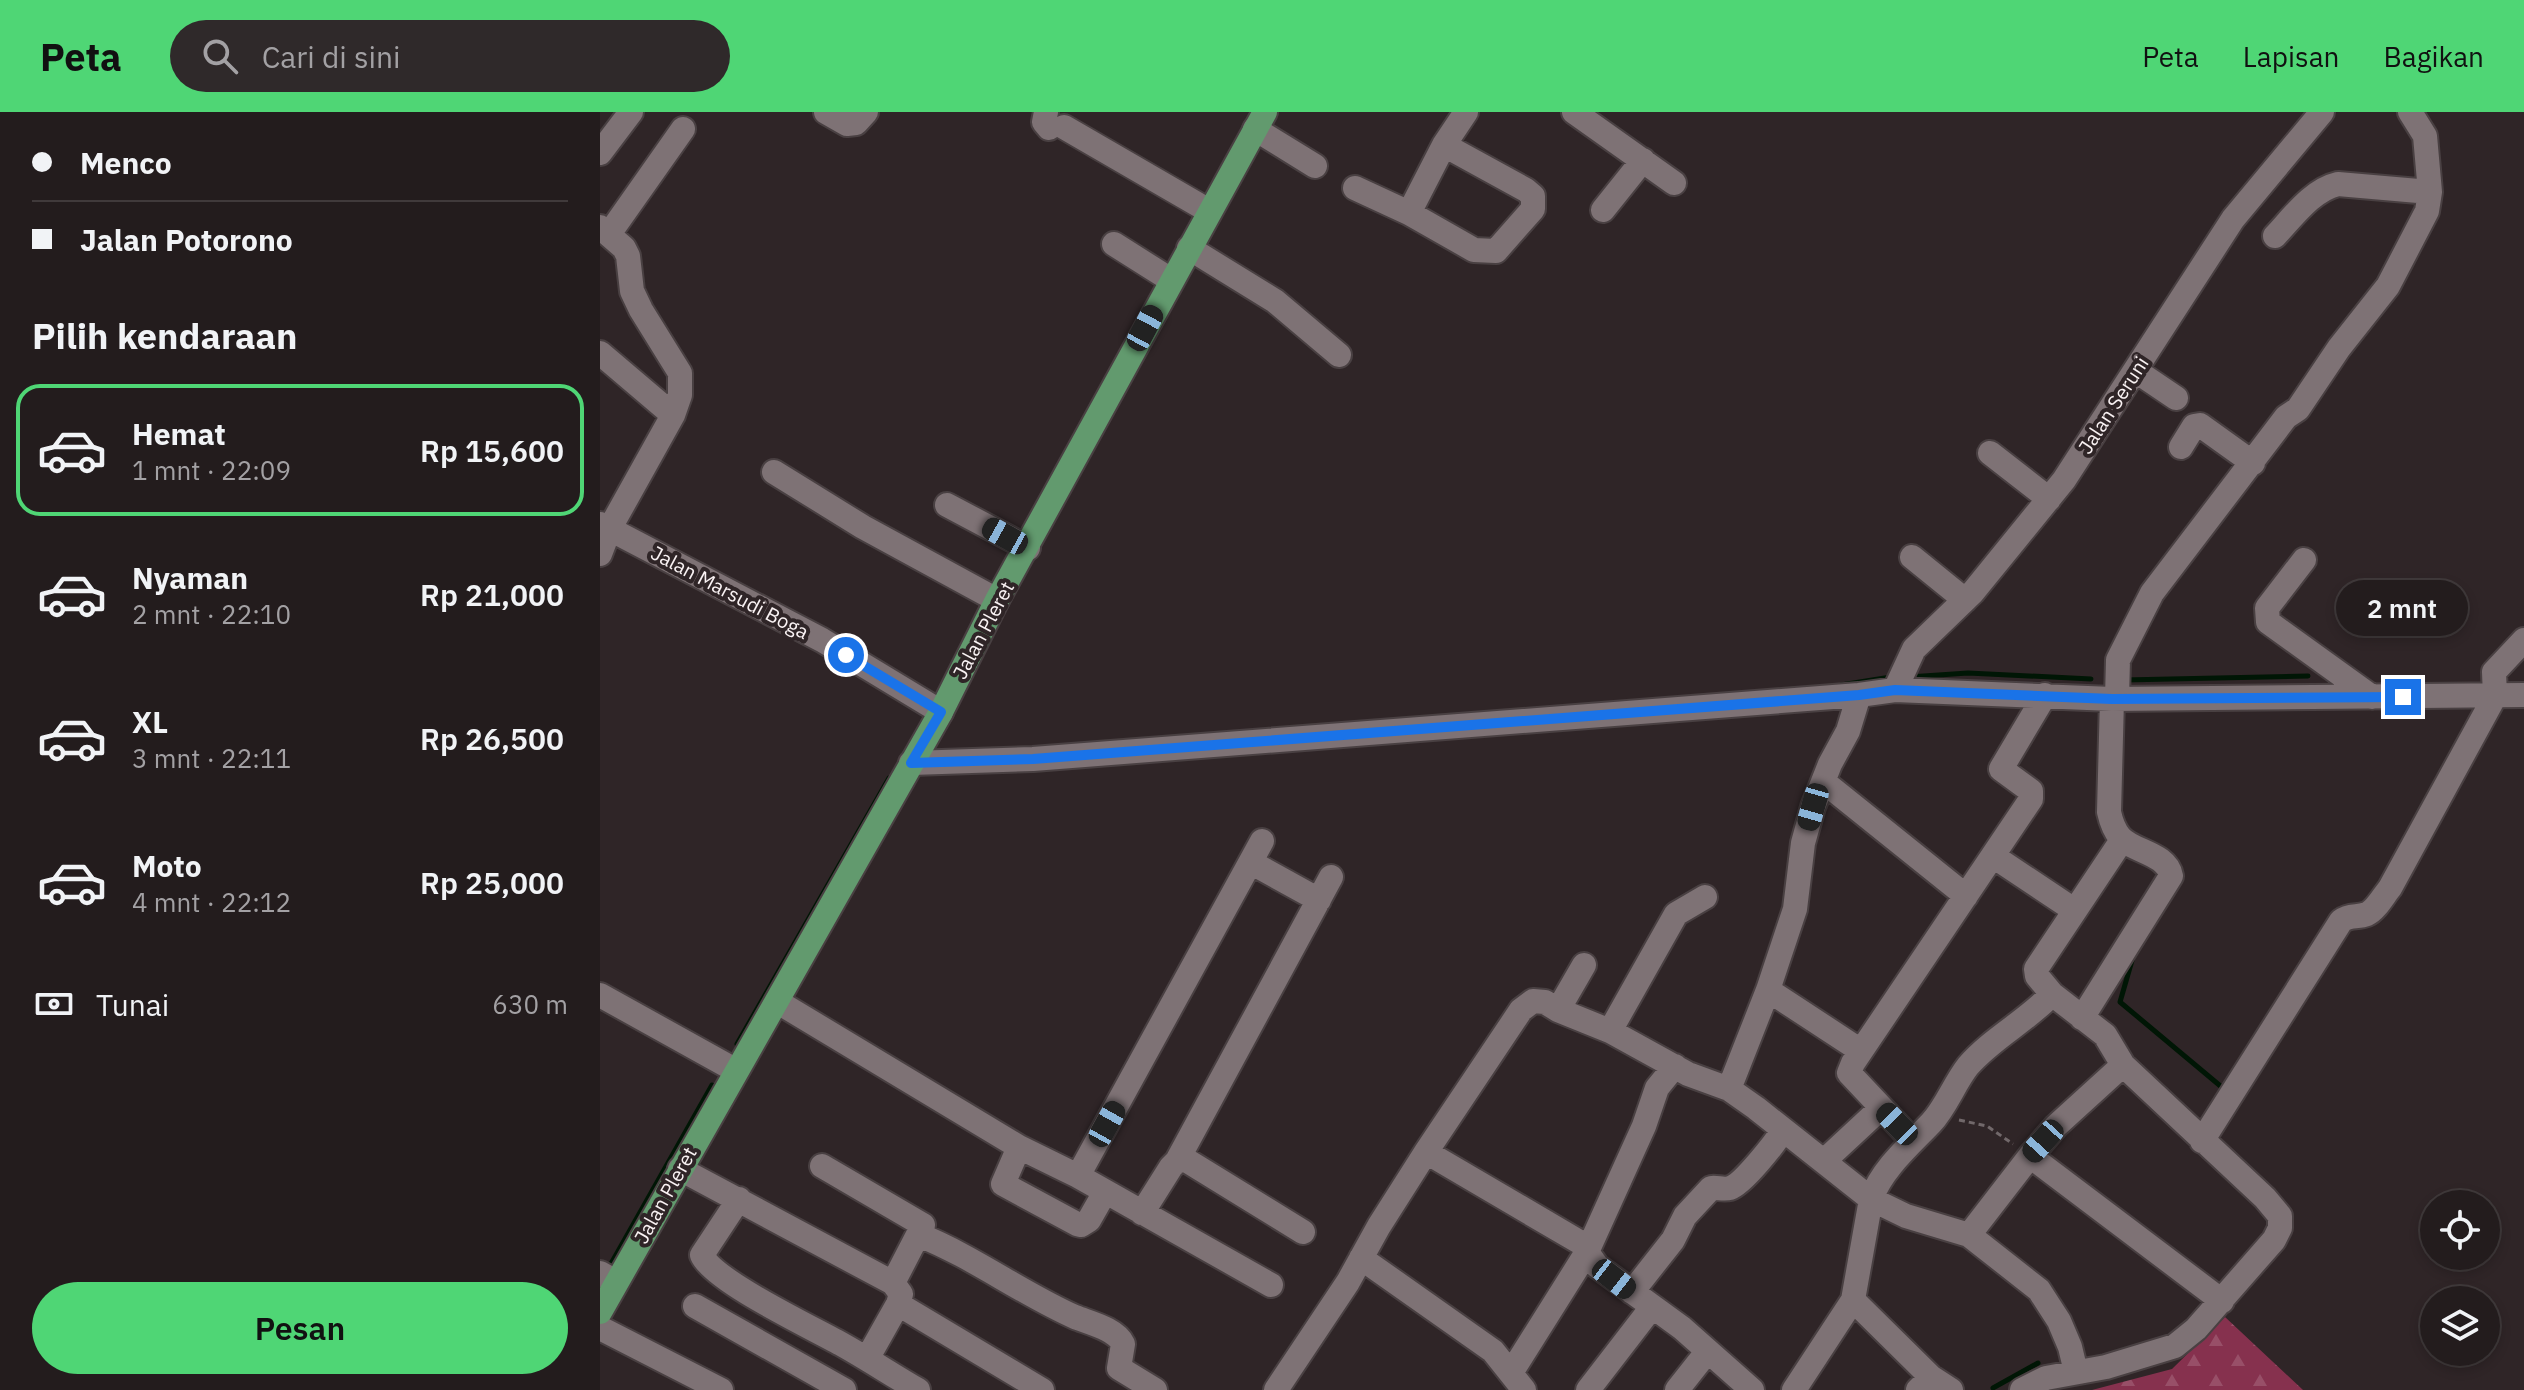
<!DOCTYPE html>
<html lang="id">
<head>
<meta charset="utf-8">
<style>
  body { margin:0; font-family:"IBM Plex Sans",sans-serif; background:#2f292a; color:#f1f3f6; height:100vh; display:flex; flex-direction:column; font-size:30px; white-space:nowrap }
  * { box-sizing:border-box; margin:0 }
  p { font-size:26px; color:#a3a1a4 }
  .icon { flex:none; width:44px; height:44px; fill:none; stroke:currentColor; stroke-width:2; stroke-linecap:round; stroke-linejoin:round }
  .map { position:relative; flex:1; overflow:hidden }
  .details { display:flex; flex-direction:column; background:#231c1d; width:600px }
  .details>* { flex:none }
  .banner { display:grid; align-content:center; height:176px; padding:0 32px; background:#231c1d }
  .buttons { position:absolute; left:1820px; top:1078px; display:grid; gap:16px }
  .buttons a { display:grid; place-items:center; width:80px; height:80px; border-radius:50%; background:#231c1d; box-shadow:0 4px 12px #0003,0 0 0 2px #403a3b; font-size:40px }
  .end { position:absolute; width:36px; height:36px; margin:-18px; border:10px solid #1a73e8; background:#fff; box-shadow:0 0 0 4px #fff }
  .from { border-radius:50% }
  .bubble { position:absolute; height:56px; border-radius:28px; background:#231c1d; box-shadow:0 4px 12px #0003,0 0 0 2px #403a3b; font-size:26px; font-weight:600; line-height:56px; text-align:center }
  .car { position:absolute; width:24px; height:48px; margin:-24px -12px; border-radius:10px; box-shadow:0 0 6px 2px #0007; background:linear-gradient(#222 24%,#8ab4d8 0 40%,#222 0 76%,#8ab4d8 0 86%,#222 0) }
  .banner b { display:flex; align-items:center; gap:28px; height:76px; font-size:30px }
  .banner b+b { border-top:2px solid #403a3b }
  .banner i { width:20px; height:20px; background:#f1f3f6 }
  ul { padding:0; list-style:none }
  li { display:flex; align-items:center; gap:24px; height:132px; margin:0 16px 12px; padding:0 16px; border:4px solid transparent; border-radius:24px }
  li div { flex:1 }
  li b { display:block; font-size:30px }
  li em { font-style:normal; font-weight:600 }
  li.current { border-color:#4fd675 }
  li>.icon { width:72px; height:72px; stroke-width:1.5 }
  h2 { padding:0 32px; font-size:36px; line-height:96px }
  .pay { display:flex; align-items:center; gap:20px; height:88px; padding:0 32px; font-size:30px }
  .pay p { margin-inline-start:auto }
  .cta { display:flex; gap:16px; margin-top:auto; padding:16px 32px }
  .cta a { flex:1; height:92px; border-radius:48px; background:#4fd675; color:#111; font-size:32px; font-weight:600; line-height:92px; text-align:center }
  header { display:flex; align-items:center; gap:48px; box-sizing:border-box; height:112px; padding:0 40px; background:#4fd675; color:#111 }
  header strong { font-size:38px }
  nav { display:flex; gap:44px; margin-inline-start:auto; font-size:28px }
  .search { width:560px; height:72px; background:#2f292a; display:flex; align-items:center; gap:20px; box-sizing:border-box; padding:0 28px; border-radius:44px; color:#a3a1a4; font-size:30px }
  main { display:flex; flex:1; min-height:0 }
  .map>svg:first-child { display:block }
  .forest { fill:url(#forest-firs) }
  .lines { fill:none; stroke-linecap:round; stroke-linejoin:round }
  .stream { stroke:#001605; stroke-width:5 }
  .minor-casing { stroke:#494042; stroke-width:28 }
  .major-casing { stroke:#494042; stroke-width:28 }
  .path { stroke:#71686a; stroke-width:3; stroke-dasharray:6 4; stroke-linecap:butt }
  .minor { stroke:#7e7275; stroke-width:24 }
  .major { stroke:#629a6e; stroke-width:24 }
  .route { stroke:#1a73e8; stroke-width:10 }
  .labels { text-anchor:middle; dominant-baseline:central; stroke-width:8; stroke-linejoin:round; paint-order:stroke }
  .street-label { font-size:20px; fill:#f9f2f3; stroke:#2f2527 }
</style>
</head>
<body>
<header>
<strong>Peta</strong>
<div class="search"><svg class="icon" aria-label="search" viewBox="0 0 24 24"><circle cx="10" cy="10" r="6"/><path d="M15 15l6 6"/></svg>Cari di sini</div>
<nav><a>Peta</a><a>Lapisan</a><a>Bagikan</a></nav>
</header>
<main>
<section class="details">
<div class="banner">
<b><i class="from"></i>Menco</b>
<b><i></i>Jalan Potorono</b>
</div>
<h2>Pilih kendaraan</h2>
<ul>
<li class="current"><svg class="icon" aria-label="car" viewBox="0 0 24 24"><path d="M5 17H2v-5l4-1 3-4h7l3 4 3 1v5h-3M9 17h6M6 11h13"/><circle cx="7" cy="17" r="2"/><circle cx="17" cy="17" r="2"/></svg><div><b>Hemat</b><p>1 mnt · 22:09</p></div><em>Rp 15,600</em></li>
<li><svg class="icon" aria-label="car" viewBox="0 0 24 24"><path d="M5 17H2v-5l4-1 3-4h7l3 4 3 1v5h-3M9 17h6M6 11h13"/><circle cx="7" cy="17" r="2"/><circle cx="17" cy="17" r="2"/></svg><div><b>Nyaman</b><p>2 mnt · 22:10</p></div><em>Rp 21,000</em></li>
<li><svg class="icon" aria-label="car" viewBox="0 0 24 24"><path d="M5 17H2v-5l4-1 3-4h7l3 4 3 1v5h-3M9 17h6M6 11h13"/><circle cx="7" cy="17" r="2"/><circle cx="17" cy="17" r="2"/></svg><div><b>XL</b><p>3 mnt · 22:11</p></div><em>Rp 26,500</em></li>
<li><svg class="icon" aria-label="car" viewBox="0 0 24 24"><path d="M5 17H2v-5l4-1 3-4h7l3 4 3 1v5h-3M9 17h6M6 11h13"/><circle cx="7" cy="17" r="2"/><circle cx="17" cy="17" r="2"/></svg><div><b>Moto</b><p>4 mnt · 22:12</p></div><em>Rp 25,000</em></li>
</ul>
<div class="pay"><svg class="icon" aria-label="cash" viewBox="0 0 24 24"><path d="M3 7h18v10H3z"/><circle cx="12" cy="12" r="2"/></svg>Tunai<p>630 m</p></div>
<div class="cta"><a>Pesan</a></div>
</section>
<div class="map">
<svg width="1924" height="1278" viewBox="0 0 1924 1278">
  <defs>
    <pattern id="forest-firs" width="22" height="20" patternUnits="userSpaceOnUse" patternTransform="scale(2)"><rect width="22" height="20" fill="#86314e"/><path d="M5 1l3.5 6h-7zM16 11l3.5 6h-7z" fill="#984f68"/></pattern>
  </defs>
  <rect width="100%" height="100%" fill="#2f2527"/>
  <!-- forest -->
  <path class="forest" d="M1625,1205l78,73h-211l80,-21z"/>
  <g class="lines">
    <!-- stream -->
    <path class="stream" d="M1309,565l59,-4 123,6
      M1524,568l184,-4
      M1241,573l50,-8
      M1533,845l-13,45 104,87
      M137,932l152,-266
      M8,1157l104,-184
      M1393,1276l45,-25"/>
    <!-- minor casing -->
    <g class="minor-casing">
      <path id="minor" d="M226,0l21,12 9,-1 10,-11
        M446,0l-2,10 5,6
        M974,0l100,71
        M464,15l145,84
        M655,17l60,37
        M0,41l31,-41
        M755,76l54,25 35,-68 22,-33
        M1003,98l40,-50
        M809,101l65,37 22,1 37,-42v-13l-7,-6 -82,-45
        M0,115l24,21 4,8 4,35 9,19 39,63v22l-7,20 -63,113 -10,26
        M9,122l74,-105
        M1675,124c18,-19 37,-46 63,-52l92,8
        M514,132l57,36
        M589,136l86,53 64,54
        M0,241l73,62
        M1536,259l40,27
        M1581,335l13,-21 6,-1 53,38
        M1390,341l59,46
        M174,360l89,55 134,73
        M347,393l81,43
        M0,412l222,116 119,72
        M1312,445l53,43
        M1704,448l-37,48 1,14 104,75
        M1295,578l19,-41 59,-57 91,-112 169,-261 89,-107
        M1517,586l1,-38 34,-67 134,-176 12,-8 41,-61 49,-62 39,-75 3,-19 -5,-56 -15,-24
        M311,651l122,-4 826,-64 36,-5 217,9 412,-4
        M1224,670l142,114
        M1393,744l81,54
        M652,751l67,37
        M1168,878l93,61
        M1452,882l-15,-18 -1,-7 86,-129
        M0,883l135,75
        M178,890l241,145 59,29 193,109
        M958,898l26,-45
        M1482,906l89,-142c-4,-23 -38,-24 -51,-39 -6,-7 -9,-16 -11,-25l3,-113
        M1010,919l66,-117 29,-17
        M1075,954l-18,22 -13,38 -57,126 10,14 85,62 70,62
        M1129,977l39,-99 27,-81 8,-66 10,-36 17,-43 18,-33 11,-36
        M1313,1029l-64,-68 4,-10 178,-264v-8l-30,-22 44,-74
        M1602,1029l139,-220c9,-7 16,-3 26,-7 9,-4 17,-19 23,-26l105,-192 -1,-24 30,-32
        M419,1035l-16,37 74,40 4,1 8,-5 16,-28
        M826,1040l162,95
        M1430,1044l192,145
        M577,1049l154,-284
        M1224,1049l57,-53
        M80,1057l213,114 30,-58 -101,-59
        M478,1064l184,-335
        M139,1087l-37,56c11,26 111,73 141,90 25,14 49,30 75,45
        M542,1101l29,-46 6,-6 9,-1 117,72
        M319,1123c55,22 102,58 156,82 15,6 41,12 48,27l-4,24 36,22
        M1369,1123l61,-79 26,-30 67,-61
        M761,1146l132,93 31,39
        M0,1161l16,9
        M293,1171l8,11 -3,10 144,86
        M1032,1180l41,-52 12,-24 26,-28c6,-1 12,2 19,0 13,-4 46,-46 53,-58
        M95,1194l149,84
        M0,1216l121,62
        M267,1247l31,-55
        M911,1261l76,-121
        M1331,1265l-78,-77 18,-101c11,-30 38,-53 60,-76 15,-16 23,-39 37,-57 24,-28 59,-45 84,-72l53,41 18,30 142,133 15,18v12l-6,12 -78,89 -21,17 -69,21 -60,11 -24,12
        M676,1278l72,-108 31,-56 47,-74 95,-142 12,-9 12,1 13,8 52,21 78,43 41,15 27,19 115,91 35,17 63,19 70,55 20,31 11,26 6,25
        M988,1278l64,-83
        M1077,1278l30,-38
        M1194,1278l59,-90
        M1318,1278l13,-13 20,13"/>
    </g>
    <!-- major casing -->
    <g class="major-casing">
      <path id="major" d="M0,1200l341,-600 56,-112 268,-488"/>
    </g>
    <!-- path -->
    <path class="path" d="M1359,1008l28,6 26,18"/>
    <!-- minor -->
    <use href="#minor" class="minor"/>
    <!-- major -->
    <use href="#major" class="major"/>
  </g>
  <g class="lines">
    <!-- route -->
    <path class="route" d="M246,543l95,57 -30,51 122,-4 826,-64 36,-5 217,9 291,-2"/>
  </g>
  <g class="labels">
    <!-- street labels -->
    <g class="street-label">
      <text transform="translate(1513 293) rotate(-57)">Jalan Seruni</text>
      <text transform="translate(130 480) rotate(28)">Jalan Marsudi Boga</text>
      <text transform="translate(383 518) rotate(-62)">Jalan Pleret</text>
      <text transform="translate(65 1083) rotate(-61)">Jalan Pleret</text>
    </g>
  </g>
</svg>
<div class="buttons">
<a><svg class="icon" aria-label="locate" viewBox="0 0 24 24"><circle cx="12" cy="12" r="6"/><path d="M12 2v4M12 18v4M2 12h4M18 12h4"/></svg></a>
<a><svg class="icon" aria-label="layers" viewBox="0 0 24 24"><path d="M12 4l9 5-9 5-9-5zM3 14l9 5 9-5"/></svg></a>
</div>
<i class="end from" style="left:246px;top:543px"></i>
<i class="end" style="left:1803px;top:585px"></i>
<div class="bubble" style="left:1736px;top:468px;width:132px">2 mnt</div>
<i class="car" style="left:545px;top:216px;rotate:28deg"></i>
<i class="car" style="left:405px;top:424px;rotate:299deg"></i>
<i class="car" style="left:1213px;top:695px;rotate:196deg"></i>
<i class="car" style="left:507px;top:1012px;rotate:29deg"></i>
<i class="car" style="left:1297px;top:1012px;rotate:316deg"></i>
<i class="car" style="left:1443px;top:1029px;rotate:222deg"></i>
<i class="car" style="left:1014px;top:1167px;rotate:128deg"></i>
</div>
</main>
</body>
</html>
